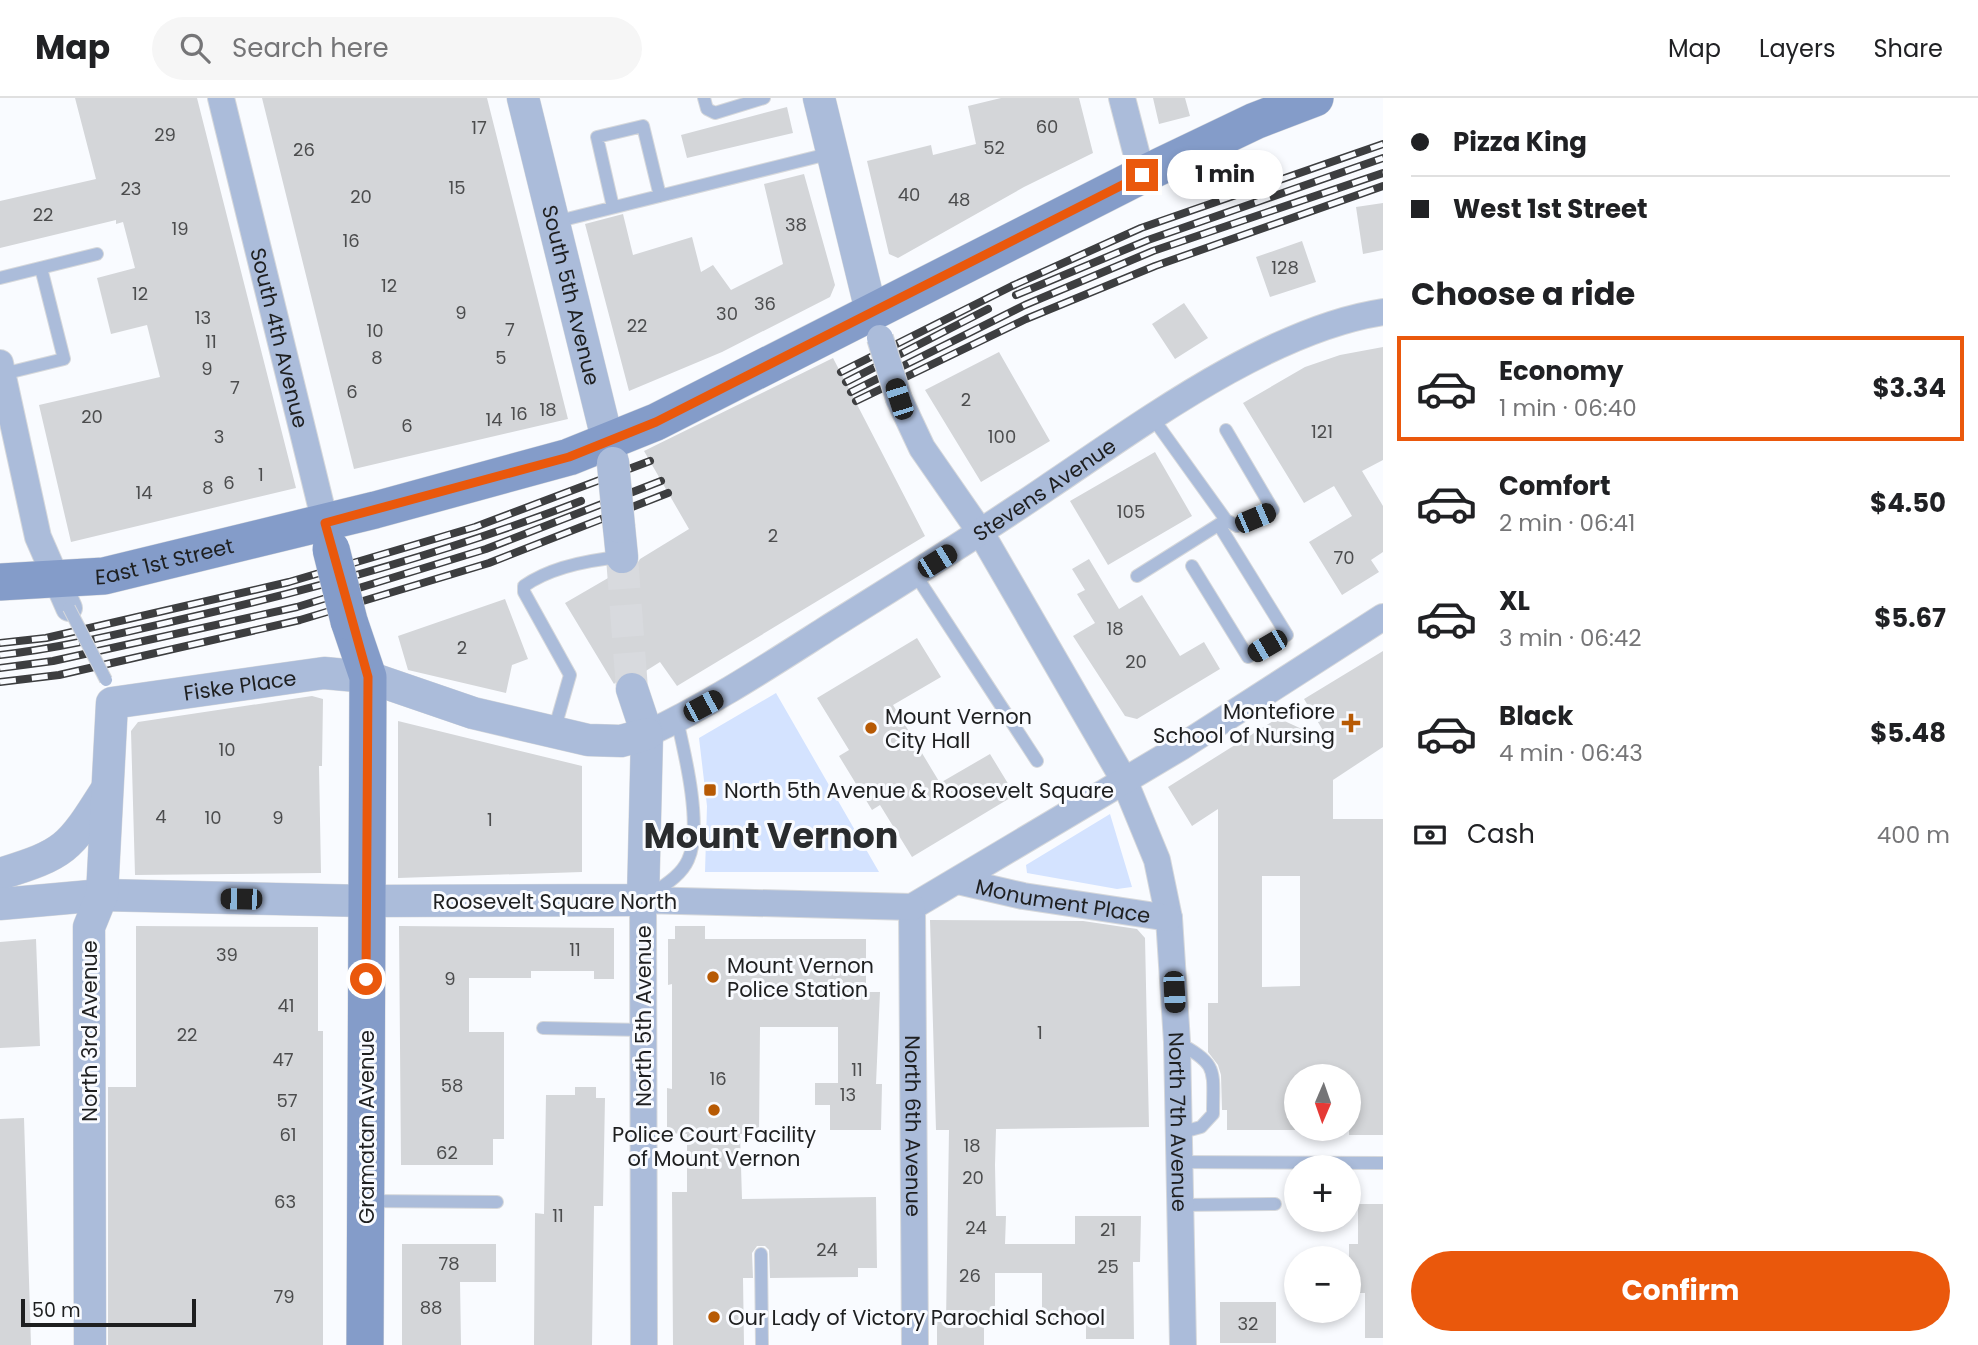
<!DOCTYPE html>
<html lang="en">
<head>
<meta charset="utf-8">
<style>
  body { margin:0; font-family:Poppins,sans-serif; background:#f6f6f6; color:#202124; height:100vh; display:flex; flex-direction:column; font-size:26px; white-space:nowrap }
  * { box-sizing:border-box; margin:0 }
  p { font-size:23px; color:#757577 }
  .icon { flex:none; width:38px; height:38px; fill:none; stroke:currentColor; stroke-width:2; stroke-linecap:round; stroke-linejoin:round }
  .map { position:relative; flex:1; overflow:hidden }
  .drawer { display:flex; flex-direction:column; background:#fff; width:595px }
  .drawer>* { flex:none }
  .guide { display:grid; align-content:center; height:154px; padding:0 28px; background:#fff }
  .needle { width:46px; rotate:182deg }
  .buttons { position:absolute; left:1284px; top:966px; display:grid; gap:14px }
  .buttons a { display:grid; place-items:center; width:77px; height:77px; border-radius:50%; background:#fff; box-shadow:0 4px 10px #0003; font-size:35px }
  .scale { position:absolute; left:21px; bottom:18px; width:175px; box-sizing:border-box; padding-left:7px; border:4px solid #1e1f20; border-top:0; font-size:19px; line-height:24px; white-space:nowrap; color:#1e1f20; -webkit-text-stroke:5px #f9fbff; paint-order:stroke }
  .end { position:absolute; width:32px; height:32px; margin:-16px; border:9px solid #ea580c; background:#fff; box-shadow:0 0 0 4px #fff }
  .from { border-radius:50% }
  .bubble { position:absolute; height:49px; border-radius:24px; background:#fff; box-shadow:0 4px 10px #0003; font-size:23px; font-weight:700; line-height:49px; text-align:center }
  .car { position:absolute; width:21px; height:42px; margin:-21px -10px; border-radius:9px; box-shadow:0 0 5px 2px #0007; background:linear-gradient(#222 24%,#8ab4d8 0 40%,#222 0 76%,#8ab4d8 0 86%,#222 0) }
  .guide b { display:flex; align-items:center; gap:24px; height:66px; font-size:26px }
  .guide b+b { border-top:2px solid #e0e0e0 }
  .guide i { width:18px; height:18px; background:#202124 }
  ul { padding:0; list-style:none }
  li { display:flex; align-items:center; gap:21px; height:105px; margin:0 14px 10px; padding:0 14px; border:4px solid transparent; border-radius:0px }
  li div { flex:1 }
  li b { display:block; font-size:26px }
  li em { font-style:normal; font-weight:700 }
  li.active { border-color:#ea580c }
  li>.icon { width:63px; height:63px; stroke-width:1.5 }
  h2 { padding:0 28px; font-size:32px; line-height:84px }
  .pay { display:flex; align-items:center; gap:18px; height:77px; padding:0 28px; font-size:26px }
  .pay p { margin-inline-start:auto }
  .cta { display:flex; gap:14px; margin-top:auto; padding:14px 28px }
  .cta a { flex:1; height:80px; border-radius:42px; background:#ea580c; color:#fff; font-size:28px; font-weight:700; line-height:80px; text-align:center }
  header { display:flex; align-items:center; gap:42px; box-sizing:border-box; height:98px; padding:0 35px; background:#fff; border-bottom:2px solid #e0e0e0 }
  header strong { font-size:33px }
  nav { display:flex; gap:38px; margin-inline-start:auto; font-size:24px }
  .search { width:490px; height:63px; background:#f6f6f6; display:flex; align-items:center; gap:18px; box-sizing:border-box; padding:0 24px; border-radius:38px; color:#757577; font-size:26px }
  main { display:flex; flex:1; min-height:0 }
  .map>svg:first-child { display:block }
  .green { fill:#d4e3ff }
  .building { fill:#d4d6d9; fill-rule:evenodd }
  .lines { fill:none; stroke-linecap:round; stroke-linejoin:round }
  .tertiary-tunnel { stroke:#d8dade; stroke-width:32; stroke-dasharray:32 16; stroke-linecap:butt }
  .service-casing { stroke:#d6d8db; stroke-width:14 }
  .minor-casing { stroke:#d6d8db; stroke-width:28 }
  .tertiary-casing { stroke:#d6d8db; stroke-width:33 }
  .secondary-casing { stroke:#d6d8db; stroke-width:38 }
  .service { stroke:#abbcda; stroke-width:12 }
  .minor { stroke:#abbcda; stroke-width:26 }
  .tertiary { stroke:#abbcda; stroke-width:32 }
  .secondary { stroke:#849cc9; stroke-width:37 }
  .rail-casing { stroke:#3d3e40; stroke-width:8 }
  .rail { stroke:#f9fbff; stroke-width:5; stroke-dasharray:16; stroke-linecap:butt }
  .service-bridge-casing { stroke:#d6d8db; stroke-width:14; stroke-linecap:butt }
  .minor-bridge-casing { stroke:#d6d8db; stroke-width:28; stroke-linecap:butt }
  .tertiary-bridge-casing { stroke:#d6d8db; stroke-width:33; stroke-linecap:butt }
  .secondary-bridge-casing { stroke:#d6d8db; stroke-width:38; stroke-linecap:butt }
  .service-bridge { stroke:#abbcda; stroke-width:12 }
  .minor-bridge { stroke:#abbcda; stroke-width:26 }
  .tertiary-bridge { stroke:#abbcda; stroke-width:32 }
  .secondary-bridge { stroke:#849cc9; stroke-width:37 }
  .route { stroke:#ea580c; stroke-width:9 }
  .poi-dot { fill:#b75a04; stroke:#f9fbff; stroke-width:2.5 }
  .labels { text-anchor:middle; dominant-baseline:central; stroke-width:6; stroke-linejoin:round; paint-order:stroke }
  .number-label { font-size:18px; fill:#4c4d4e }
  .street-label { font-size:21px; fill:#1e1f20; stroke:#f9fbff }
  .poi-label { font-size:21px; fill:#1e1f20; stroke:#f9fbff; text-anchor:start }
  .town-label { font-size:35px; font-weight:bold; fill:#2a2c2e; stroke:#f9fbff }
</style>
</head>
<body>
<header>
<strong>Map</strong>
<div class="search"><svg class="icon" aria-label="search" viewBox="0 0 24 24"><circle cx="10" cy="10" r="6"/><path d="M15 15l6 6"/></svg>Search here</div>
<nav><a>Map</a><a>Layers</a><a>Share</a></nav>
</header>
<main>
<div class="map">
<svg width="1383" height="1247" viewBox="0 0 1383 1247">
  <rect width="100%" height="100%" fill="#f9fbff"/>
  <!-- green -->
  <path class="green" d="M776,595l103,179h-174l2,-66 -8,-68z
    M1110,716l22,73 -15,2 -90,-16 -1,-8z"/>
  <!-- building -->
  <path class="building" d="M75,0h122l99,390 -225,54 -32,-137 121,-28 -13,-52 -36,9 -14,-56 38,-10 -12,-46 -7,2v-4l-116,28v-47l96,-22z
    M262,0h225l81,321 -214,50z
    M1001,0h78l14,55 -69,34 -126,71 -9,-4 -22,-93 64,-16 2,10 43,-11 -8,-38z
    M1153,0h32l5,18 -31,8z
    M787,9l6,26 -106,25 -6,-23z
    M804,76l31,111 -5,12 -108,55 -93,39 -44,-167 38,-10 10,41 59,-18 9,35 12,-7 18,25 52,-26 -19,-80z
    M1383,105v47l-20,4 -7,-47z
    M1302,143l14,41 -46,15 -14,-40z
    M1184,205l24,35 -33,21 -23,-35z
    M1383,249v113l-21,11 21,35v46l-12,8 8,12 -37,23 -33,-53 43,-26 -18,-30 -30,17 -61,-100 62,-36 35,-12z
    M999,254l51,89 -69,41 -56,-92z
    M833,260l92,178 -248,150 -17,-24 -19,12 -15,-2 -12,12 -49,-81 50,-29 17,-2 8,-13 49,-30 -45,-78z
    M1155,354l37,64 -84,49 -38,-64z
    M1089,461l30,50 23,-14 38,61 24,-14 16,27 -83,50 -12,-3 -52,-80 22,-13 -18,-29 8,-4 -13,-21z
    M505,501l23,60 -16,6 -6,28 -98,-23 -10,-34z
    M917,540l24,39 -48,28 47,78 50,-29 25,41 -103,62 -32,-52 -8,5 -33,-54 10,-6 -32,-52z
    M1383,553v96l-50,33v39h50v316h-34v-59h-52v54h-70v-20h-5l-1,-35 -3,-10 -10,-13v-49h10v-194l-26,17 -24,-39 110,-69 52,24 -26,-43zM1262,778h38v110l-38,1z
    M312,598l11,3 -1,67h-3l2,107 -186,2 -4,-144 7,-9z
    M398,623l184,45v106l-184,6z
    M930,822l153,1 54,8 8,9 4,189 -153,2 -1,36 1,51h10l-1,28h70v-28h66l-1,46h-7l1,77h-48v-18h-44v-48h-47v45h-11v27h-47v-23h9l3,-192h-13z
    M136,828l182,1v104h5v314h-215v-258h28z
    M399,828l215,2v51h-20v-8h-63v7h-62v54h35v107h-11v26h-92z
    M675,828h30v13h161v53h14l-4,92h6l-1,46h-51v-25h-15v-22h23v-56h-78l-1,107h-19l2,65 134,-2 1,71h-19v9l-88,1 -1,-28 -4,-4h-8l-5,7 1,25h-10l1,67h-71l-1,-153h15v-58l-20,-1v-45l5,1v-105l-4,1v-46h7z
    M36,841l4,107 -40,2v-106z
    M575,989h21v11h9l-2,108h-9l-2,139h-58l1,-132 9,1 2,-119h29z
    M24,1020l7,227h-31v-226z
    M1358,1106h25v134h-18v-45h-16v-49h9z
    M402,1146h94v38h-36l1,63h-59z
    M1220,1204h56v41h-56z"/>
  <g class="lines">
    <!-- tertiary-tunnel -->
    <path class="tertiary-tunnel" d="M622,459l10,132"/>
    <!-- service casing -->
    <g class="service-casing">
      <path id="service" d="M704,0l3,11 8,4 49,-15
        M613,109l-16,-70 46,-11 17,70
        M555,124l277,-69
        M0,180l97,-24
        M3,276l61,-15 -23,-91
        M1226,422l11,6 36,-16 -47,-80
        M1192,468l56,91 39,-22 -68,-110
        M915,476l122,187
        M1137,478l89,-56 -74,-103
        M554,633l16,-56 -46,-83v-6c27,-19 65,-26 97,-29
        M649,798c14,-10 32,-20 39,-36 15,-32 -3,-106 -11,-140
        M543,930l100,2
        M1177,944c42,23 36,27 36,72l-12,13 -22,6
        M1180,1064l203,1
        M367,1103l130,1
        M1181,1107l94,-1
        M761,1156l1,91"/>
    </g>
    <!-- minor casing -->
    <g class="minor-casing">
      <g id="minor">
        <path id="s1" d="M221,0l104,424"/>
        <path d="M1122,0l20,77"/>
        <path d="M0,265l38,174 31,71"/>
        <path id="s2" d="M899,301l23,49 59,85 143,247 33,80 12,58 8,124 6,303"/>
        <path id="s3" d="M647,636c62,-29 120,-67 178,-104 75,-47 150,-93 223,-143 94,-63 222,-158 335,-175"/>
        <path id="s4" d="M958,783l65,15 146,22"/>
        <path d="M912,809l269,-160 202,-130"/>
        <path id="s5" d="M912,809l3,438"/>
        <path d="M644,1247l-1,-445 269,7"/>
      </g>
    </g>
    <!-- tertiary casing -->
    <g class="tertiary-casing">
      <g id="tertiary">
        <path id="s6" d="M523,0l90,365"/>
        <path d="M819,0l52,213"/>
        <path d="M619,429l3,30"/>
        <path d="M0,776c65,-20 69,-25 105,-82"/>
        <path d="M0,806l102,-9 264,6 277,-1 4,-166 -15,-45"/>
        <path id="s7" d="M90,1247l-1,-418 13,-32 10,-192 212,-30 44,4 105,36 115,27 33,1 26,-7"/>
      </g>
    </g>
    <!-- secondary casing -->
    <g class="secondary-casing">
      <g id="secondary">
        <path id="s8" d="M0,484l104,-6 271,-66 194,-53 87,-35 486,-247 113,-54 60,-23"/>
        <path d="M349,523l19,56 -3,668"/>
      </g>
    </g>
    <!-- service -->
    <use href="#service" class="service"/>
    <!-- minor -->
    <use href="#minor" class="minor"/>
    <!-- tertiary -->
    <use href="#tertiary" class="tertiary"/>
    <!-- secondary -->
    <use href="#secondary" class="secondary"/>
    <!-- rail casing -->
    <g class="rail-casing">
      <path id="rail" d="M1016,197l132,-55 235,-82
        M841,274l171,-86 129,-58 242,-84
        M846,284l142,-73
        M851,294l174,-87 128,-54 230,-78
        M856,303l170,-82 129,-53 228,-80
        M0,545l46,-5 243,-56 186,-55 175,-66
        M0,557c62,-7 122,-22 183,-36 136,-31 268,-68 398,-118
        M0,570l53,-7 244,-54 189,-58 175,-68
        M0,584l59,-7 241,-55 189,-57 179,-70"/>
    </g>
    <!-- rail -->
    <use href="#rail" class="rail"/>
    <!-- service-bridge casing -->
    <g class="service-bridge-casing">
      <path id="service-bridge" d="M69,510l37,72"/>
    </g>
    <!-- minor-bridge casing -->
    <g class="minor-bridge-casing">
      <path id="minor-bridge" d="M880,240l19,61"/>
    </g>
    <!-- tertiary-bridge casing -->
    <g class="tertiary-bridge-casing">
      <path id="tertiary-bridge" d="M613,365l6,64"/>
    </g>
    <!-- secondary-bridge casing -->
    <g class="secondary-bridge-casing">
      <path id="secondary-bridge" d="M331,451l18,72"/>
    </g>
    <!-- service-bridge -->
    <use href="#service-bridge" class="service-bridge"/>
    <!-- minor-bridge -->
    <use href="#minor-bridge" class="minor-bridge"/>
    <!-- tertiary-bridge -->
    <use href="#tertiary-bridge" class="tertiary-bridge"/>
    <!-- secondary-bridge -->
    <use href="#secondary-bridge" class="secondary-bridge"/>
  </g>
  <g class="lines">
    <!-- route -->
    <path class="route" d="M366,881l2,-302 -43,-154 244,-66 87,-35 486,-247"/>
  </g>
  <!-- markers -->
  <g class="poi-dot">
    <path d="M1347.5 614.5h7v7h7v7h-7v7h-7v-7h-7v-7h7z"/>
    <circle cx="871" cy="630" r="7"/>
    <rect x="703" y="685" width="14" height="14" rx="3.5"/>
    <circle cx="713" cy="879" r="7"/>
    <circle cx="714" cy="1012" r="7"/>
    <circle cx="714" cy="1219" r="7"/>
  </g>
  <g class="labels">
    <!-- number labels -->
    <g class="number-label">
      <text x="1047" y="28">60</text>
      <text x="479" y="29">17</text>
      <text x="165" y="36">29</text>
      <text x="994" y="49">52</text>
      <text x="304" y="51">26</text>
      <text x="457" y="89">15</text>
      <text x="131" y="90">23</text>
      <text x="909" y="96">40</text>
      <text x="361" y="98">20</text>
      <text x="959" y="101">48</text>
      <text x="43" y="116">22</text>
      <text x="796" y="126">38</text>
      <text x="180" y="130">19</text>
      <text x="351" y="142">16</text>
      <text x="1285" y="169">128</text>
      <text x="389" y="187">12</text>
      <text x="140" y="195">12</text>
      <text x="765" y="205">36</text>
      <text x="461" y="214">9</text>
      <text x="727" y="215">30</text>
      <text x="203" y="219">13</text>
      <text x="637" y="227">22</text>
      <text x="510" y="231">7</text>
      <text x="375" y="232">10</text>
      <text x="211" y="243">11</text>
      <text x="377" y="259">8</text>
      <text x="501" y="259">5</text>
      <text x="207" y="270">9</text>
      <text x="235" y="289">7</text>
      <text x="352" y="293">6</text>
      <text x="966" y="301">2</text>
      <text x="548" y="311">18</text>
      <text x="519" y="315">16</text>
      <text x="92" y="318">20</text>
      <text x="494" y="321">14</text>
      <text x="407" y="327">6</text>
      <text x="1322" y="333">121</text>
      <text x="219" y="338">3</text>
      <text x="1002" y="338">100</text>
      <text x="261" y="376">1</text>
      <text x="229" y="384">6</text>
      <text x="208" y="389">8</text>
      <text x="144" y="394">14</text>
      <text x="1131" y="413">105</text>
      <text x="773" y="437">2</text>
      <text x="1344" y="459">70</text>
      <text x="1115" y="530">18</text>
      <text x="462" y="549">2</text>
      <text x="1136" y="563">20</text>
      <text x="227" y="651">10</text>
      <text x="161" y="718">4</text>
      <text x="213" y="719">10</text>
      <text x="278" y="719">9</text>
      <text x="490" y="721">1</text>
      <text x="575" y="851">11</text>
      <text x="227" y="856">39</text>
      <text x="450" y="880">9</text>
      <text x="286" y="907">41</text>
      <text x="1040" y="934">1</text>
      <text x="187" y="936">22</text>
      <text x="283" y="961">47</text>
      <text x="857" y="971">11</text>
      <text x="718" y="980">16</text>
      <text x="452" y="987">58</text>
      <text x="848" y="996">13</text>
      <text x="287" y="1002">57</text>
      <text x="288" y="1036">61</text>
      <text x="972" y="1047">18</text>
      <text x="447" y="1054">62</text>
      <text x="973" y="1079">20</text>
      <text x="285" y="1103">63</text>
      <text x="558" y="1117">11</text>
      <text x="976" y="1129">24</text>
      <text x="1108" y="1131">21</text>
      <text x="827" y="1151">24</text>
      <text x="449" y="1165">78</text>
      <text x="1108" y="1168">25</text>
      <text x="970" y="1177">26</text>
      <text x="284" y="1198">79</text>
      <text x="431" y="1209">88</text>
      <text x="1248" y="1225">32</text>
    </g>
    <!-- street labels -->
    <g class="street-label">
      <text stroke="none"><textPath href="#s6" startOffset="203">South 5th Avenue</textPath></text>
      <text stroke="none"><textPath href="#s1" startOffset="247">South 4th Avenue</textPath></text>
      <text stroke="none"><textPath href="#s3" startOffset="467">Stevens Avenue</textPath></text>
      <text stroke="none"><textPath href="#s8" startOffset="166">East 1st Street</textPath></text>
      <text stroke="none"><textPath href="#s7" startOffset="774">Fiske Place</textPath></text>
      <text stroke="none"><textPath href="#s4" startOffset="107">Monument Place</textPath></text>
      <text x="555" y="803">Roosevelt Square North</text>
      <text transform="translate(643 918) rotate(-90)">North 5th Avenue</text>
      <text transform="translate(89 933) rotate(-90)">North 3rd Avenue</text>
      <text stroke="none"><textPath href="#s2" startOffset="793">North 7th Avenue</textPath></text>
      <text stroke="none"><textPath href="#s5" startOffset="219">North 6th Avenue</textPath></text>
      <text transform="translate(366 1029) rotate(-90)">Gramatan Avenue</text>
    </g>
    <!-- poi labels -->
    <g class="poi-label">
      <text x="1335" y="613" text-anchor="end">Montefiore<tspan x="1335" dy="24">School of Nursing</tspan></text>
      <text x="885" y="618">Mount Vernon<tspan x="885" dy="24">City Hall</tspan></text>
      <text x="724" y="692">North 5th Avenue &amp; Roosevelt Square</text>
      <text x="727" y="867">Mount Vernon<tspan x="727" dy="24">Police Station</tspan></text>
      <text x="714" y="1036" text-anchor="middle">Police Court Facility<tspan x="714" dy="24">of Mount Vernon</tspan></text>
      <text x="728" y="1219">Our Lady of Victory Parochial School</text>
    </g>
    <!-- town labels -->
    <g class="town-label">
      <text x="771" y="737">Mount Vernon</text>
    </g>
  </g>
</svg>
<div class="buttons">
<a><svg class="needle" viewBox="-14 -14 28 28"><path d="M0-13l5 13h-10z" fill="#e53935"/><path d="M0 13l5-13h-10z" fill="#757577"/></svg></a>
<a>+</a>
<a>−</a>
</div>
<div class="scale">50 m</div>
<i class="end from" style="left:366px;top:881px"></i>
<i class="end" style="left:1142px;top:77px"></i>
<div class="bubble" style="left:1167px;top:52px;width:116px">1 min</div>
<i class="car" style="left:899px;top:301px;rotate:342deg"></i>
<i class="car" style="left:1255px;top:420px;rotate:67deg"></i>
<i class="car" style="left:937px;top:463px;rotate:58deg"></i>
<i class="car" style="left:1267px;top:548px;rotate:240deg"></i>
<i class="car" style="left:703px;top:608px;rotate:62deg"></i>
<i class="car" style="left:241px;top:801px;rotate:271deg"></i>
<i class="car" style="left:1174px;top:894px;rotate:177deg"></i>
</div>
<section class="drawer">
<div class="guide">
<b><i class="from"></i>Pizza King</b>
<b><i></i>West 1st Street</b>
</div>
<h2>Choose a ride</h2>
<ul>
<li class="active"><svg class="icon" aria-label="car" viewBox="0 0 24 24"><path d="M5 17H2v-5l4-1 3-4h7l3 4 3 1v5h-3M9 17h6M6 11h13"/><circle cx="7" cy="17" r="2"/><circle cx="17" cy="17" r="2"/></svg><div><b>Economy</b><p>1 min · 06:40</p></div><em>$3.34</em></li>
<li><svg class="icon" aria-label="car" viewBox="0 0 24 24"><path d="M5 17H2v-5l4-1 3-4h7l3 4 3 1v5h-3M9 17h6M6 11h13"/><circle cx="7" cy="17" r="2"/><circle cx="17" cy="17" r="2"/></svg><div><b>Comfort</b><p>2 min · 06:41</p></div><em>$4.50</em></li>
<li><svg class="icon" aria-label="car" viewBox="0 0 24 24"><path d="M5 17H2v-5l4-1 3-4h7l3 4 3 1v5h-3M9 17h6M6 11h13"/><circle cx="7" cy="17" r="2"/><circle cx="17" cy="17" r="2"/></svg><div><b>XL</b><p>3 min · 06:42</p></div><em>$5.67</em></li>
<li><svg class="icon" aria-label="car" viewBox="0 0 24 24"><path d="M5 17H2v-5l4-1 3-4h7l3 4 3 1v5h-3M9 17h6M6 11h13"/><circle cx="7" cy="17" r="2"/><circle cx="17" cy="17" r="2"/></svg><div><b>Black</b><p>4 min · 06:43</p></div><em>$5.48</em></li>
</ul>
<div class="pay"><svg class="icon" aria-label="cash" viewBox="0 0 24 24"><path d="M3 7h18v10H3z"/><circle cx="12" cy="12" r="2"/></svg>Cash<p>400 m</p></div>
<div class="cta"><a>Confirm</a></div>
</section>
</main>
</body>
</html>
